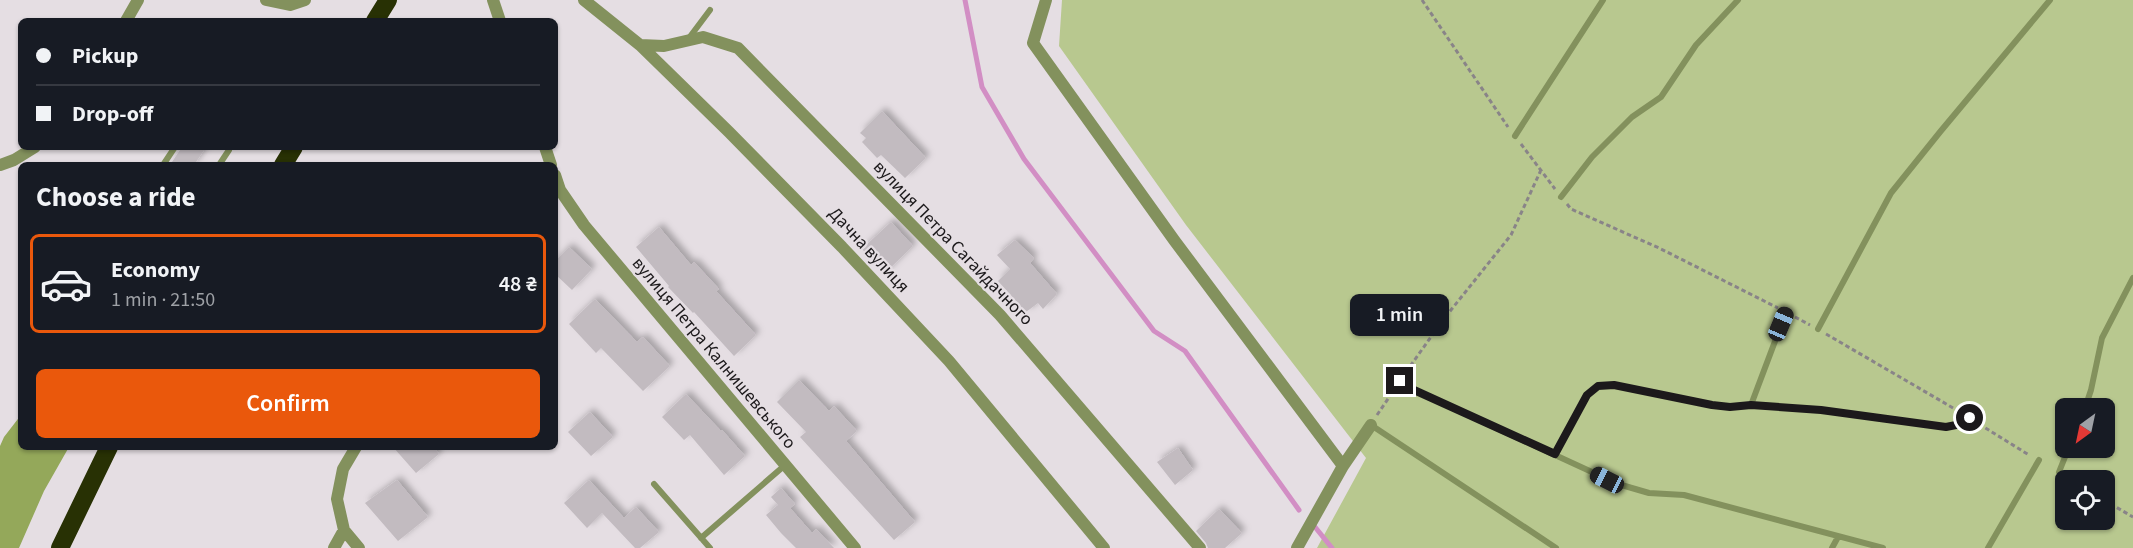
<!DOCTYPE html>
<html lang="en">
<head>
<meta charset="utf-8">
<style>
  body { margin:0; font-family:"Source Sans 3",sans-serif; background:#20242c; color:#f1f3f6; height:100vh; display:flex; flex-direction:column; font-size:22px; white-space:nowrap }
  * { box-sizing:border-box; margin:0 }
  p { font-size:20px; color:#9ea1a6 }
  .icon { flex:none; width:33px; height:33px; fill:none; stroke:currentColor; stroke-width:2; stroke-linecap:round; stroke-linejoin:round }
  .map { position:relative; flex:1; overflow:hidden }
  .sheet { position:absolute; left:18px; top:162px; width:540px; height:288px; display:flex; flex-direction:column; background:#171b24; border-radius:9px; box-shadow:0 2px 4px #0004 }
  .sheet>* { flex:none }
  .hud { position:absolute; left:18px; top:18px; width:540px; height:132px; border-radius:9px; box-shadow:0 2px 4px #0004; display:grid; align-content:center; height:132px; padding:0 18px; background:#171b24 }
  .needle { width:39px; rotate:213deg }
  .fabs { position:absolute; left:2055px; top:398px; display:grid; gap:12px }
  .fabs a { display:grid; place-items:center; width:60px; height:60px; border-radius:9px; background:#171b24; box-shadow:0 2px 4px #0004; font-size:30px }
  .end { position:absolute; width:27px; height:27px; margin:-14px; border:8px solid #1c191b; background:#fff; box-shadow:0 0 0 3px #fff }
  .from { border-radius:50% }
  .bubble { position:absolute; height:42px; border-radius:9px; background:#171b24; box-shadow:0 2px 4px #0004; font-size:20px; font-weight:600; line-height:42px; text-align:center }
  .car { position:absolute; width:18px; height:36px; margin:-18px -9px; border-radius:8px; box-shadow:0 0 4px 2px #0007; background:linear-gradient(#222 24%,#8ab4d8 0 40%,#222 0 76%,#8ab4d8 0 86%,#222 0) }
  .hud b { display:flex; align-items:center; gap:21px; height:57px; font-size:22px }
  .hud b+b { border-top:2px solid #363941 }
  .hud i { width:15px; height:15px; background:#f1f3f6 }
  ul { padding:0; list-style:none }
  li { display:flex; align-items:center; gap:18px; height:99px; margin:0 12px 9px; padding:0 6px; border:3px solid transparent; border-radius:9px }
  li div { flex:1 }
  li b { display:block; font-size:22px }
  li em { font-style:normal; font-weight:600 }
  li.selected { border-color:#ea580c }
  li>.icon { width:54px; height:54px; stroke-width:1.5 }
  h2 { padding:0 18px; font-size:27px; line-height:72px }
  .primary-button { display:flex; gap:12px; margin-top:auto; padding:12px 18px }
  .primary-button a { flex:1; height:69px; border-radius:9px; background:#ea580c; color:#fff; font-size:24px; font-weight:600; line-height:69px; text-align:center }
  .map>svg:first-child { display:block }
  .green { fill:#b8c88f; fill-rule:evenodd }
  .forest { fill:#94a85a }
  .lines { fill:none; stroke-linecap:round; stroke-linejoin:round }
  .stream { stroke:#d28ec4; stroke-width:5 }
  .building { fill:#c2bbc0; filter:url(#shadow) }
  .path { stroke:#898488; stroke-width:3; stroke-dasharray:4.5 3; stroke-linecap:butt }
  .lane { stroke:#83915d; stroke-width:6 }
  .street { stroke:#83915d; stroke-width:12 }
  .highway { stroke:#283104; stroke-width:18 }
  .route { stroke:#1c191b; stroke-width:8 }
  .labels { text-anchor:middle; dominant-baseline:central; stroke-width:4.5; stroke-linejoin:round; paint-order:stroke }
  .street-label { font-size:18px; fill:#1c191b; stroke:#e5dee3 }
</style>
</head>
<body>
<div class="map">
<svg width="2133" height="548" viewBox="0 0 2133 548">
  <defs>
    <filter id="shadow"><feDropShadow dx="4" dy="-4" stdDeviation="3" flood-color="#0004"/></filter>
  </defs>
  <rect width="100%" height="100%" fill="#e5dee3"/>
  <!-- green -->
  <path class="green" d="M1062,0h1071v548h-816l49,-90 -180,-233 -127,-179zM2066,408h38v39h-38zM2066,480h38v39h-38z"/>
  <!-- forest -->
  <path class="forest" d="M21,415v32h48l-25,44 -25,57h-19v-102l4,-9z"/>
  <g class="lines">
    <!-- stream -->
    <path class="stream" d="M965,0l17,87 42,72 130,172 31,20 114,159
      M1315,527l17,21"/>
  </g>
  <!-- building -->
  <path class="building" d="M882,111l44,47 -21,20 -24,-23 -4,3 -15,-16 4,-4 -6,-5z
    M182,147h24l-12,18h-24z
    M891,222l22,24 -28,27 -23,-24z
    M659,227l32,38 3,-3 25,27 -3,2 40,44 -22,21 -40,-44 -1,1 -25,-26 1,-1 -33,-39z
    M1015,240l19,18 -4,5 27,31 -14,15 -5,-6 -12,9 -28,-31 12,-12 -13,-14z
    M569,247l23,22 -20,21 -17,-16v-13z
    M595,299l42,43 6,-5 27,29 -27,25 -42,-43 -5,5 -27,-29z
    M799,380l30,31 5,-5 23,25 -11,10 69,81 -21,18 -94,-103 6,-5 -29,-30z
    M686,394l35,37 1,-1 23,26 -21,19 -34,-40 -6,5 -22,-23z
    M590,412l23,25 -22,19 -23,-24z
    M393,447h40l6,7 -23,19z
    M1178,448l15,22 -18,15 -18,-23z
    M397,480l31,37 -30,24 -33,-38z
    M589,480l35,38 12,-11 23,25 -19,16h-5l-33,-35 -15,15 -23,-25z
    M781,488l14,16 -5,4 22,25 4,-4 18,19h-38l-15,-15 -15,-18 12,-10 -7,-8z
    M1219,509l23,24 -17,15h-17l-2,-5 -10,-12z"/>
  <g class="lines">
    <!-- path -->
    <path class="path" d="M1422,0l86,127
      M1521,144l34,45
      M1567,204l4,5 88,39 119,60
      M1795,317l15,8
      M1826,334l134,78
      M1406,372l37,-52 68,-85 30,-65
      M1377,415l17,-25
      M1979,424l50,31
      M2104,500l29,17"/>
    <!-- lane -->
    <path class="lane" d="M689,38l21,-28
      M1515,136l88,-136
      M163,165l12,-18
      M219,165l10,-15
      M1561,197l31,-40 40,-40 29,-20 35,-52 42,-45
      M1818,329l73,-136 49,-61 110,-132
      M1400,381l14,9 204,94 31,9 35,2 199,53
      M1751,405l35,-93
      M2085,408l6,-18 11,-52 31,-60
      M1371,425l185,123
      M1555,454l32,-59 11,-9 16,-1 98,20 18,2 21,-2 70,5 125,17 10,-2 14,-7
      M2059,472l10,-25
      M654,484l56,64
      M701,538l83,-72
      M1832,548l6,-11
      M1988,548l51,-88"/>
    <!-- street -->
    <path class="street" d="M266,0l24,5 15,-5
      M493,0l7,21
      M584,0l56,45 89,87 113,115 107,114 155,187
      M1046,0l-13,43 141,197 169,226
      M126,21l12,-21
      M640,45l24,1 39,-9 35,11 262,267 200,233
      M545,147l6,18
      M0,165l14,-5 21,-13
      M555,175l5,15 24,35 271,323
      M356,447l-13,22 -6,30 7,31 15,18
      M334,548l10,-18
      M1297,548l46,-82 28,-41"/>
    <!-- highway -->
    <path class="highway" d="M375,21l13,-21
      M283,165l11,-18
      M60,548l49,-101"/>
  </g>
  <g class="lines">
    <!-- route -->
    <path class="route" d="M1400,381l14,9 141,64 32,-59 11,-9 16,-1 98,20 18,2 21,-2 70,5 125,17 10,-2 14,-7"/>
  </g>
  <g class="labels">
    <!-- street labels -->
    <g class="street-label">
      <text transform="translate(953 243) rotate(46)">вулиця Петра Сагайдачного</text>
      <text transform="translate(869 250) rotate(47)">Дачна вулиця</text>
      <text transform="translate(714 353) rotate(50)">вулиця Петра Калнишевського</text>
    </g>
  </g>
</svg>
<div class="fabs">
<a><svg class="needle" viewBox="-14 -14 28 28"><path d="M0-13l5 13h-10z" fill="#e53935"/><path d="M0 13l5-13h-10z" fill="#9ea1a6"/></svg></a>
<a><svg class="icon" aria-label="locate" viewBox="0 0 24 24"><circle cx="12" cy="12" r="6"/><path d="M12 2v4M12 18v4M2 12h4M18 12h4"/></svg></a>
</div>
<i class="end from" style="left:1970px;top:418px"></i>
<i class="end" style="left:1400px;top:381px"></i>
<div class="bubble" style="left:1350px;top:294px;width:99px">1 min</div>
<i class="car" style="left:1781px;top:324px;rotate:23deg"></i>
<i class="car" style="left:1607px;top:480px;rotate:297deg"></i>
<div class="hud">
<b><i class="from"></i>Pickup</b>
<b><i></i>Drop-off</b>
</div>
<section class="sheet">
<h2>Choose a ride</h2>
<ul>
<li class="selected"><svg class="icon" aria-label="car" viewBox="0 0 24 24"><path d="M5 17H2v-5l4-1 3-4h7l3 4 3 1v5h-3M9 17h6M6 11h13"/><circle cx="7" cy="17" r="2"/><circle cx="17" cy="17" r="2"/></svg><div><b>Economy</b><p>1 min · 21:50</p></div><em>48 ₴</em></li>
</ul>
<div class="primary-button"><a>Confirm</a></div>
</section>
</div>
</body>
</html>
